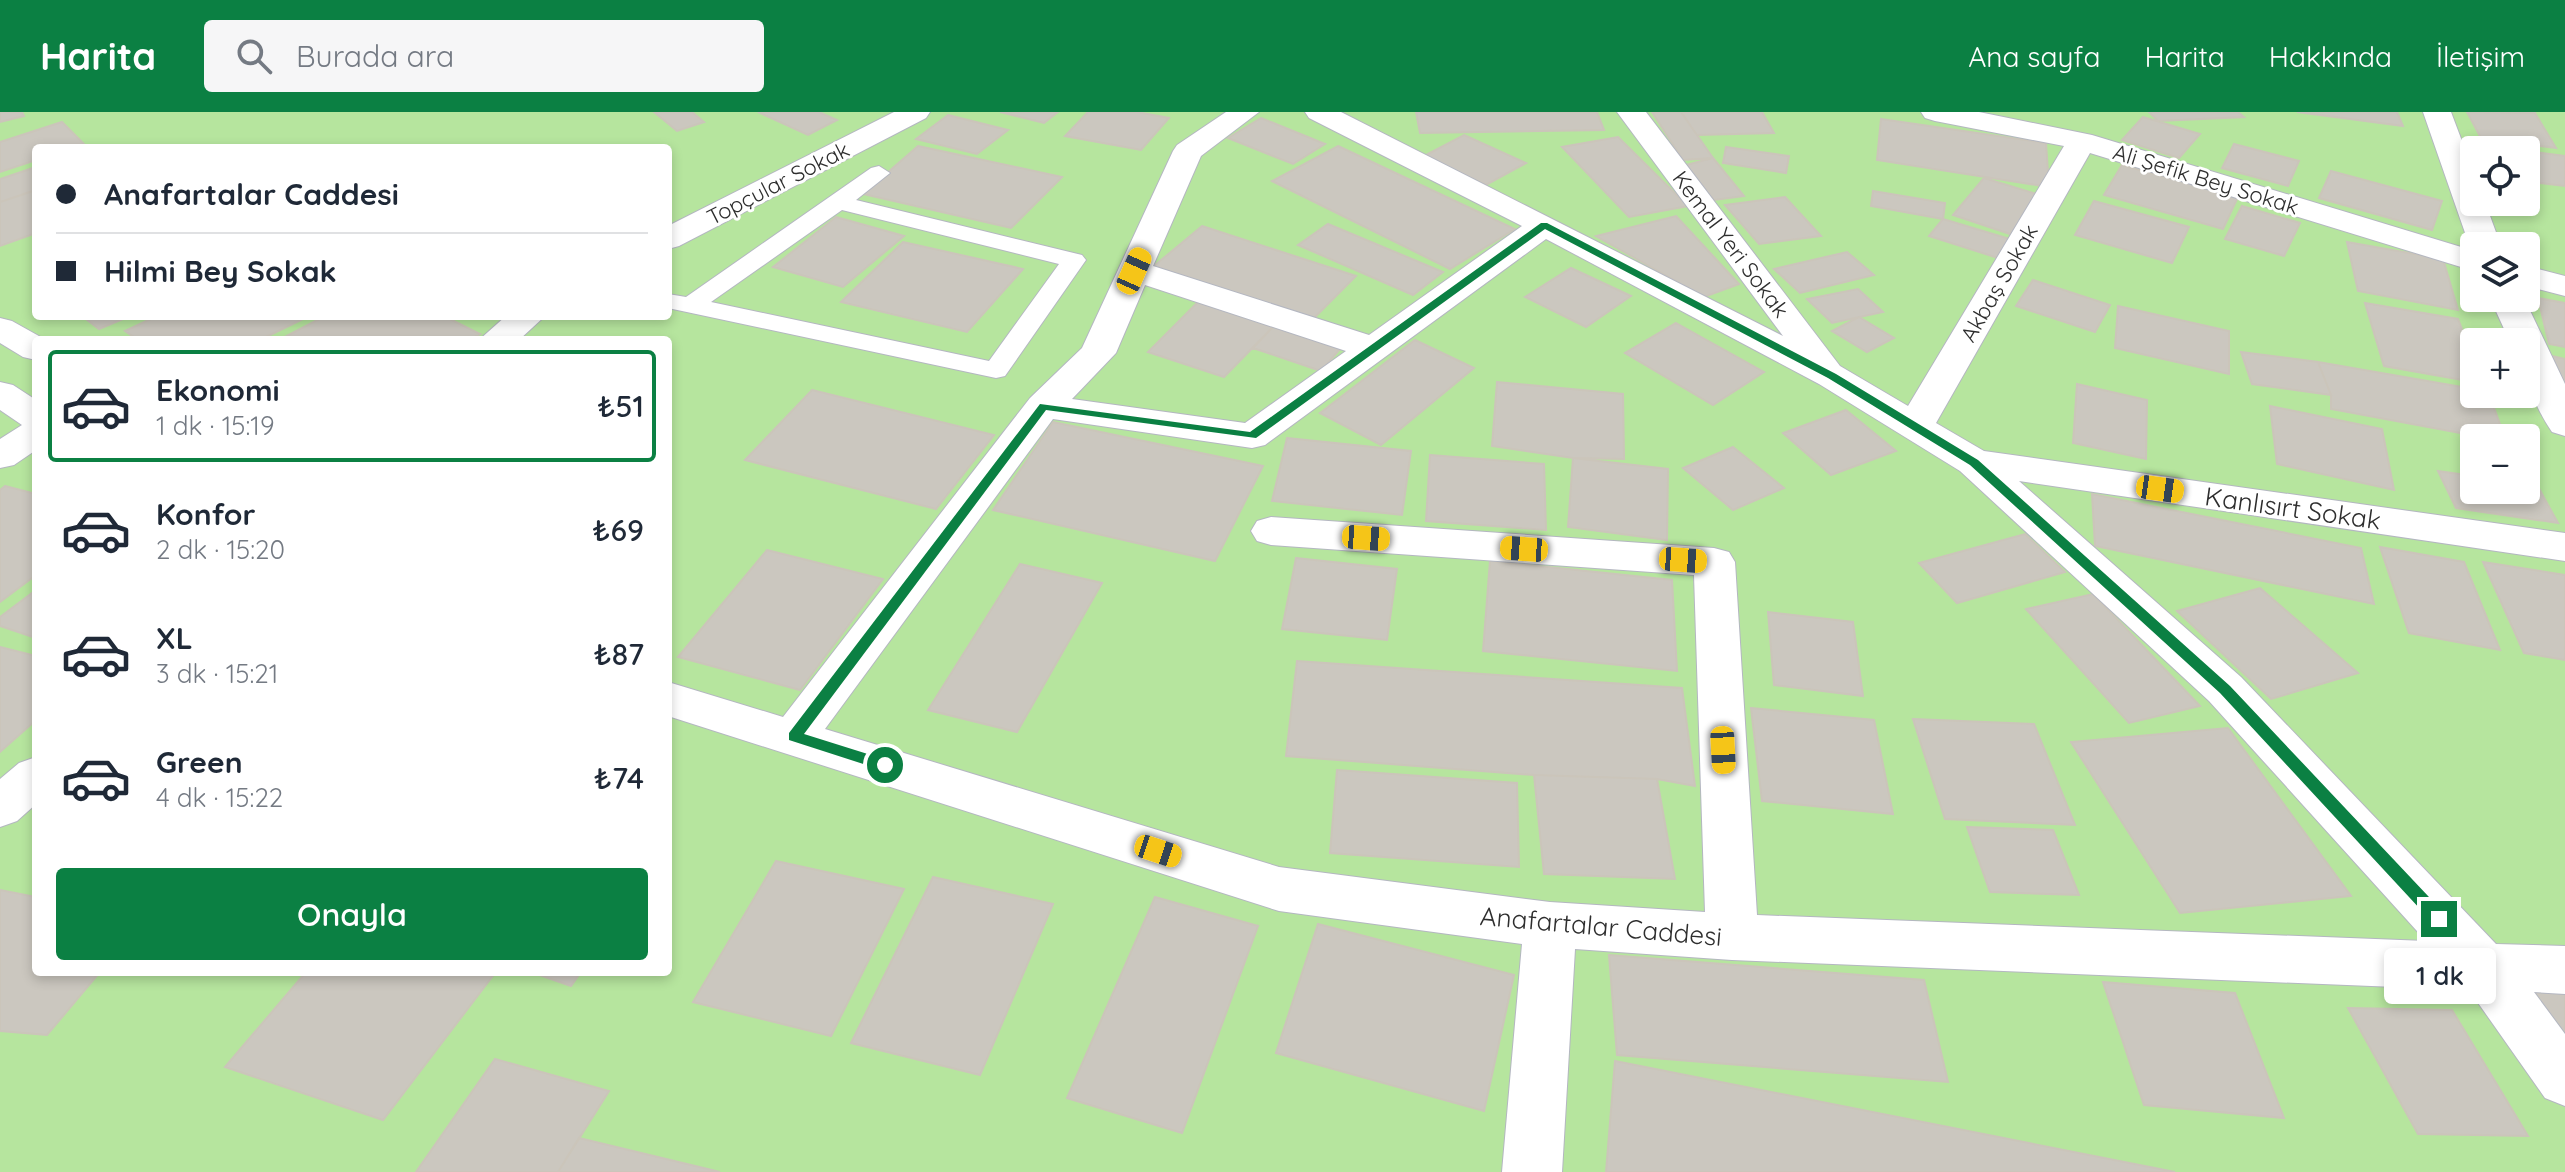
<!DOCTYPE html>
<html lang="tr">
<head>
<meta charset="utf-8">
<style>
  body { margin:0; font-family:Quicksand,sans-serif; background:#f6f6f7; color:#1f2937; height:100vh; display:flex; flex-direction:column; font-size:30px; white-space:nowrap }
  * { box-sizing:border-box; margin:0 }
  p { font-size:26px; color:#747a83 }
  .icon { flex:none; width:44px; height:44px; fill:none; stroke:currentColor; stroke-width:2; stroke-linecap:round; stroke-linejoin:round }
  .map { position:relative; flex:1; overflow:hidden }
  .side { position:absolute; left:32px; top:224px; width:640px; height:640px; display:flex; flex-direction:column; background:#fff; border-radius:8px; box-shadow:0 4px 12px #0003 }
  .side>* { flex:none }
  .hud { position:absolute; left:32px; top:32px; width:640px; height:176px; border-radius:8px; box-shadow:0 4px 12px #0003; display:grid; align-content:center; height:176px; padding:0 24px; background:#fff }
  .tools { position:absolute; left:2460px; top:24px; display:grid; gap:16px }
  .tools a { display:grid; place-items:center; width:80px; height:80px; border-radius:8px; background:#fff; box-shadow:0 4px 12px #0003; font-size:40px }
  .end { position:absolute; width:36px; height:36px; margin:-18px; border:10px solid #0b8043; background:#fff; box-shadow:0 0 0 4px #fff }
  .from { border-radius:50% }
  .bubble { position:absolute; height:56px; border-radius:8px; background:#fff; box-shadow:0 4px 12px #0003; font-size:26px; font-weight:600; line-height:56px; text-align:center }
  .car { position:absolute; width:24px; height:48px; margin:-24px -12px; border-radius:10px; box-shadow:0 0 6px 2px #0007; background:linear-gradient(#f5c518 24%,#345 0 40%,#f5c518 0 76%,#345 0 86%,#f5c518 0) }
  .hud b { display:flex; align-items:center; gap:28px; height:76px; font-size:30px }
  .hud b+b { border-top:2px solid #e0e1e3 }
  .hud i { width:20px; height:20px; background:#1f2937 }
  ul { padding:14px 0 0; list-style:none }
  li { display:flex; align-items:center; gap:24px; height:112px; margin:0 16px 12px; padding:0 8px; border:4px solid transparent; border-radius:8px }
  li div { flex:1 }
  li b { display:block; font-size:30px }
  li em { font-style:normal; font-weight:600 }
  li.current { border-color:#0b8043 }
  li>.icon { width:72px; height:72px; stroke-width:1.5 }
  .cta { display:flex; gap:16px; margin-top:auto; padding:16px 24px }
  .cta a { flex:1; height:92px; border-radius:8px; background:#0b8043; color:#fff; font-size:32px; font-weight:600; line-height:92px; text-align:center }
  header { display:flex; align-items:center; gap:48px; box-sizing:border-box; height:112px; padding:0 40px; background:#0b8043; color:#fff }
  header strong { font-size:38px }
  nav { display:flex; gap:44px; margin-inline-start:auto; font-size:28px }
  .search { width:560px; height:72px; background:#f6f6f7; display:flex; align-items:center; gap:20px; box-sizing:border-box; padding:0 28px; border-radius:8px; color:#747a83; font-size:30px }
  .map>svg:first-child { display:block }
  .green { fill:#b6e59e; fill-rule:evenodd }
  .building { fill:#cbc7bf; stroke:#cbc5ba; stroke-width:2 }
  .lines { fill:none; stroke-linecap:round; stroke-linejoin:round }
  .service-casing { stroke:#b4b7c1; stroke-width:2 }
  .minor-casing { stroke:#b4b7c1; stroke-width:2 }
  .service { fill:#fff; fill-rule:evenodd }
  .minor { fill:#fff; fill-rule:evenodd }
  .route { fill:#0b8043 }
  .labels { text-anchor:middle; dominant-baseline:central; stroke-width:6; stroke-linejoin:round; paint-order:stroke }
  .far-street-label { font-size:22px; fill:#2e2e2e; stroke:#fff }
  .street-label { font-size:26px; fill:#2e2e2e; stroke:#fff }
</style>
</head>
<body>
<header>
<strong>Harita</strong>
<div class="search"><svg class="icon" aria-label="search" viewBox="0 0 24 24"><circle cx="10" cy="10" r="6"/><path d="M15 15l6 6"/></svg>Burada ara</div>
<nav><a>Ana sayfa</a><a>Harita</a><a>Hakkında</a><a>İletişim</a></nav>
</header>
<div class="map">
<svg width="2565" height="1060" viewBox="0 0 2565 1060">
  <rect width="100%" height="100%" fill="#efe9e1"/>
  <!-- green -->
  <path class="green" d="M0,0h2565v1060h-2565zM36,36h632v168h-632zM2474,38h52v52h-52zM2474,134h52v52h-52zM36,228h632v632h-632zM2474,230h52v52h-52zM2474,326h52v52h-52z"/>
  <!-- building -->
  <path class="building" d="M0,0h22l2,4 -24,6z
    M654,0h38l12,10 -27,9z
    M758,0h61l18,8 -29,15z
    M1000,0h58l-14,11z
    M1088,0h49l32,6 -28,32 -76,-14z
    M1416,0h181l7,18 -184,3z
    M1652,0h29l32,46 -30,2z
    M1681,0h81l12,21 -77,2z
    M2149,0h89l6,5 -86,4z
    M2297,0h100l6,14z
    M2467,0l68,1 21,35 -75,-10z
    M948,3l60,15 -31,24 -61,-15z
    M2143,5l57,17 -21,24 -57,-18z
    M1261,6l64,26 -32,20 -65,-26z
    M1881,7l165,24 3,44 -172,-27z
    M62,10l22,22 -11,4h-37v12l-36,12v-30z
    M1464,23l62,28 -40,22 -62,-29z
    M1618,25l70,69 -59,11 -67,-70z
    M2234,32l65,17 -11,25 -66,-18z
    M918,34l144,31 -51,51 -148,-34z
    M1338,34l177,83 -65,40 -178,-88z
    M1726,35l63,9 -3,17 -63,-10z
    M2526,39l39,5v30l-34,-4 -5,-9z
    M1713,46l31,38 -30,4 -28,-35z
    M2122,53l116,32 -15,32 -119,-34z
    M36,55v23l-36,12v-23z
    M2331,59l111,30 -10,29 -113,-32z
    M1984,66l59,18 -30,39 -60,-20z
    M36,78v43l-36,13v-44z
    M1873,79l72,12 -2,16 -72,-13z
    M1785,85l36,39 -62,8 -34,-39z
    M2094,89l95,26 -17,36 -97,-28z
    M2242,94l58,17 -16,33 -59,-17z
    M1676,104l63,68 -35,13 -108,-61z
    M836,105l68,19 -61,51 -70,-20z
    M1943,107l67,20 -12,19 -69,-22z
    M1328,112l115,48 -30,23 -115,-50z
    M1202,114l154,50 -44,44 -158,-54z
    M903,130l120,27 -56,63 -126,-30z
    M2347,130l96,17 15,51 -100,-19z
    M1847,140l27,23 -74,18 -26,-24z
    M1571,156l60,28 -45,31 -61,-30z
    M2033,168l77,25 -15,27 -79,-26z
    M1858,177l25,23 -51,11 -25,-24z
    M2538,186l27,5v44l-16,-3z
    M1198,190l75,25 -49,50 -76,-25z
    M2365,191l93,16 16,42v21l-90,-16z
    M2118,194l111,25v43l-114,-26z
    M82,204h48l-31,13z
    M157,204h152l-49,24h-122l-13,-9z
    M325,204h119l36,18 -11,6h-190z
    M1859,205l35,21 -27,14 -35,-21z
    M1676,211l88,49 -51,33 -88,-52z
    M1273,215l67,22 -19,22 -68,-23z
    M1415,228l59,28 -93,77 -61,-32z
    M2241,240l77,10 13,33 -79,-11z
    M2552,244l13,3v29z
    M2318,250l156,27v5h15l16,44h-18l-156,-29v-14z
    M1497,270l126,12 1,65 -51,-1 -81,-12z
    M2077,272l70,16 -1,59 -73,-16z
    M812,278l182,45 -58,74 -191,-49z
    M2270,294l112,23 12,61 -117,-26z
    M1846,298l50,41 -65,24 -48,-42z
    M1053,310l210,44 -48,95 -222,-51z
    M1287,326l124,13 -9,64 -130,-14z
    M1733,335l51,41 -51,22 -50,-42z
    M1430,343l114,9 2,66 -120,-9z
    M1573,346l95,11 -1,71 -99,-13z
    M2438,359l36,5v14h52v-7l11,2 21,38 -102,-15z
    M5,374l31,8v81l-36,27v-112z
    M2092,382l269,54 13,56 -279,-58z
    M2025,422l40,38 -108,31 -38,-40z
    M2380,435l84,15 36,88 -91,-17z
    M767,438l116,29 -83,111 -122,-33z
    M1296,446l101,11 -10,71 -105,-11z
    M1490,449l182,19 5,91 -194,-20z
    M2483,450l82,13v85l-41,-7z
    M1020,452l82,19 -85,149 -89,-22z
    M2260,476l98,85 -87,26 -94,-88z
    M36,478v48l-36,-12v-9z
    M2093,482l107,112 -71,17 -103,-114z
    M1768,500l85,10 10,74 -89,-11z
    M0,535l36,9v64l-36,32z
    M1297,549l385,27 13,98 -38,-7 -123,-4 -248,-19z
    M1751,596l123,12 19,94 -131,-13z
    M1913,607l121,5 41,101 -130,-6z
    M2228,616l123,168 -171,17 -109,-171z
    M1337,658l180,13 2,84 -189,-14z
    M1534,663l123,4 18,100 -131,-5z
    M1967,715l86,3 26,65 -89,-3z
    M776,749l128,28 -73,147 -138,-34z
    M933,765l120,27 -73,171 -129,-32z
    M0,778l36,7v75h64l-53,63 -47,-4z
    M1155,785l103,29 -76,207 -115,-35z
    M1318,812l196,51 -30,136 -208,-58z
    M1609,843l315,25 24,102 -331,-27z
    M306,860h186l3,1 -112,147 -158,-53z
    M531,860h50l-10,14z
    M2524,863l41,1v65z
    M2103,870l132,11 49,125 -140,-13z
    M2348,896l104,2 76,126 -110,-2z
    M495,947l114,32 -51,81h-142z
    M1615,949l560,111h-569z
    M579,1026l141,34h-162z"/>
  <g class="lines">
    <!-- service casing -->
    <g class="service-casing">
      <path id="service" d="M879,54l11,7 -34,27 226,55 4,5 -81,116 -9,2 -328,-70v-14l18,3 185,-129zM842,98l217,54 -70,97 -278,-59z"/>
    </g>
    <!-- minor casing -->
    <g class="minor-casing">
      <path id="minor" d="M894,0h36l-4,6 -247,128 -11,3v-23z
        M1226,0h33l-58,44 -48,110 216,69 153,-109 -213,-108 -4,-6h36l442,224 -166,-224h29l194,254 68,40 156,-260 -129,-25 -10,-3 -4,-6h58l113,23 379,115 -48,-138h28l23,61v29h11l16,44h-27v25l-384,-118 -154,270 48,28 581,82v28l-546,-80 222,196 255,267 69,2v48l-31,-2 31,42v72l-20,-8 -76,-108 -737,-30 -157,-11 -13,223h-60l20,-228 -243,-33 -611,-195v-34l115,35 247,-319 52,-50 91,-197 4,-6zM1546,127l273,145 141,87 249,230 217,240 -669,-26 -22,-353 -6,-10 -15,-4 -443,-31 -14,4 -6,10 6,10 14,4 423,30 11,337 -155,-10 -271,-35 -454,-138 228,-310 199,29 13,-3zM1145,173l201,66 -101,72 -173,-24 44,-46z
        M2526,154l39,10v20l-39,-10z
        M2490,186h34l41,86v52l-13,-4c-21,-31 -26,-54 -26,-90h-16z
        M506,204h39l-26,24h-40z
        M0,206l12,3 34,19h-10v20l-13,-3 -23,-14z
        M0,270l13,3 23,15v50l-22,15 -14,3v-29l22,-14 -22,-15z
        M36,645v47l-19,17 -17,6v-48l19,-16z"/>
    </g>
    <!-- service -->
    <use href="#service" class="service"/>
    <!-- minor -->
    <use href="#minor" class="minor"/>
  </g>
  <!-- route -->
  <path class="route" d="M1541,111h6l289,151 142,86 252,226 215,228v10h-11l-214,-231 -250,-228 -142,-87 -283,-149 -289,209 -210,-28 -242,324 86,27v8l-5,2 -96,-31v-7l251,-329 210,28z"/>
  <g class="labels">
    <!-- far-street labels -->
    <g class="far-street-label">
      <text transform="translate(2206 67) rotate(17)">Ali Şefik Bey Sokak</text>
      <text transform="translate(778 71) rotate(-27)">Topçular Sokak</text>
      <text transform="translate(1731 132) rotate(53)">Kemal Yeri Sokak</text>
      <text transform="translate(1999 171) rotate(-60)">Akbaş Sokak</text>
    </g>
    <!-- street labels -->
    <g class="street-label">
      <text transform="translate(2293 396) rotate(8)">Kanlısırt Sokak</text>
      <text transform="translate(1601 814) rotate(5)">Anafartalar Caddesi</text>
    </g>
  </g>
</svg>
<div class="tools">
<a><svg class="icon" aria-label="locate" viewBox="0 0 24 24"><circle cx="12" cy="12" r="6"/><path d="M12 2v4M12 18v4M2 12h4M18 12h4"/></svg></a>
<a><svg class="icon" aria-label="layers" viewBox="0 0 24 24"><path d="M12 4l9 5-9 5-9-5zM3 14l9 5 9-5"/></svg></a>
<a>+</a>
<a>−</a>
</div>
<i class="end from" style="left:885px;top:653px"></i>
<i class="end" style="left:2439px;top:807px"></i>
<div class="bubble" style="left:2384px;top:836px;width:112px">1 dk</div>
<i class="car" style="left:1134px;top:159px;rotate:24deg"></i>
<i class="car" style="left:2160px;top:377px;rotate:98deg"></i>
<i class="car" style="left:1366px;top:426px;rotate:94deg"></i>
<i class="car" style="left:1524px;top:437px;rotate:274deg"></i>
<i class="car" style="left:1683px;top:448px;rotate:94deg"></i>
<i class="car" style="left:1723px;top:638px;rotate:177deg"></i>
<i class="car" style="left:1158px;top:739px;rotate:108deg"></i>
<div class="hud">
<b><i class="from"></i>Anafartalar Caddesi</b>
<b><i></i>Hilmi Bey Sokak</b>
</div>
<section class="side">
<ul>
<li class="current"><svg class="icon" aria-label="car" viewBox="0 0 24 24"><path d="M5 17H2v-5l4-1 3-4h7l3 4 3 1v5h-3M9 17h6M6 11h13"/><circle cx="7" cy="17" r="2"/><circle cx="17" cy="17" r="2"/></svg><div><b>Ekonomi</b><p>1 dk · 15:19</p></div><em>₺51</em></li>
<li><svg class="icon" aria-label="car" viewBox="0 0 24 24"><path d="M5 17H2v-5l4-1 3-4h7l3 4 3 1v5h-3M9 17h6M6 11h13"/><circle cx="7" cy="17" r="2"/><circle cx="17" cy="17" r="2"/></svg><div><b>Konfor</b><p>2 dk · 15:20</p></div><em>₺69</em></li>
<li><svg class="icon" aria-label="car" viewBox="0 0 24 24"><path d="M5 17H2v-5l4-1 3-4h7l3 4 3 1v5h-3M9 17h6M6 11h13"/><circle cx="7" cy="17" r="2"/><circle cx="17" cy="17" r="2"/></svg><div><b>XL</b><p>3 dk · 15:21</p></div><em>₺87</em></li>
<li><svg class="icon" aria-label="car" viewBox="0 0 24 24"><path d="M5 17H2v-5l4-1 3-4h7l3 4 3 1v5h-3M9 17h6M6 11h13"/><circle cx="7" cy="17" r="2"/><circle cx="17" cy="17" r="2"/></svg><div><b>Green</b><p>4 dk · 15:22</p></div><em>₺74</em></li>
</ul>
<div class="cta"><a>Onayla</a></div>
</section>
</div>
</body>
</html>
